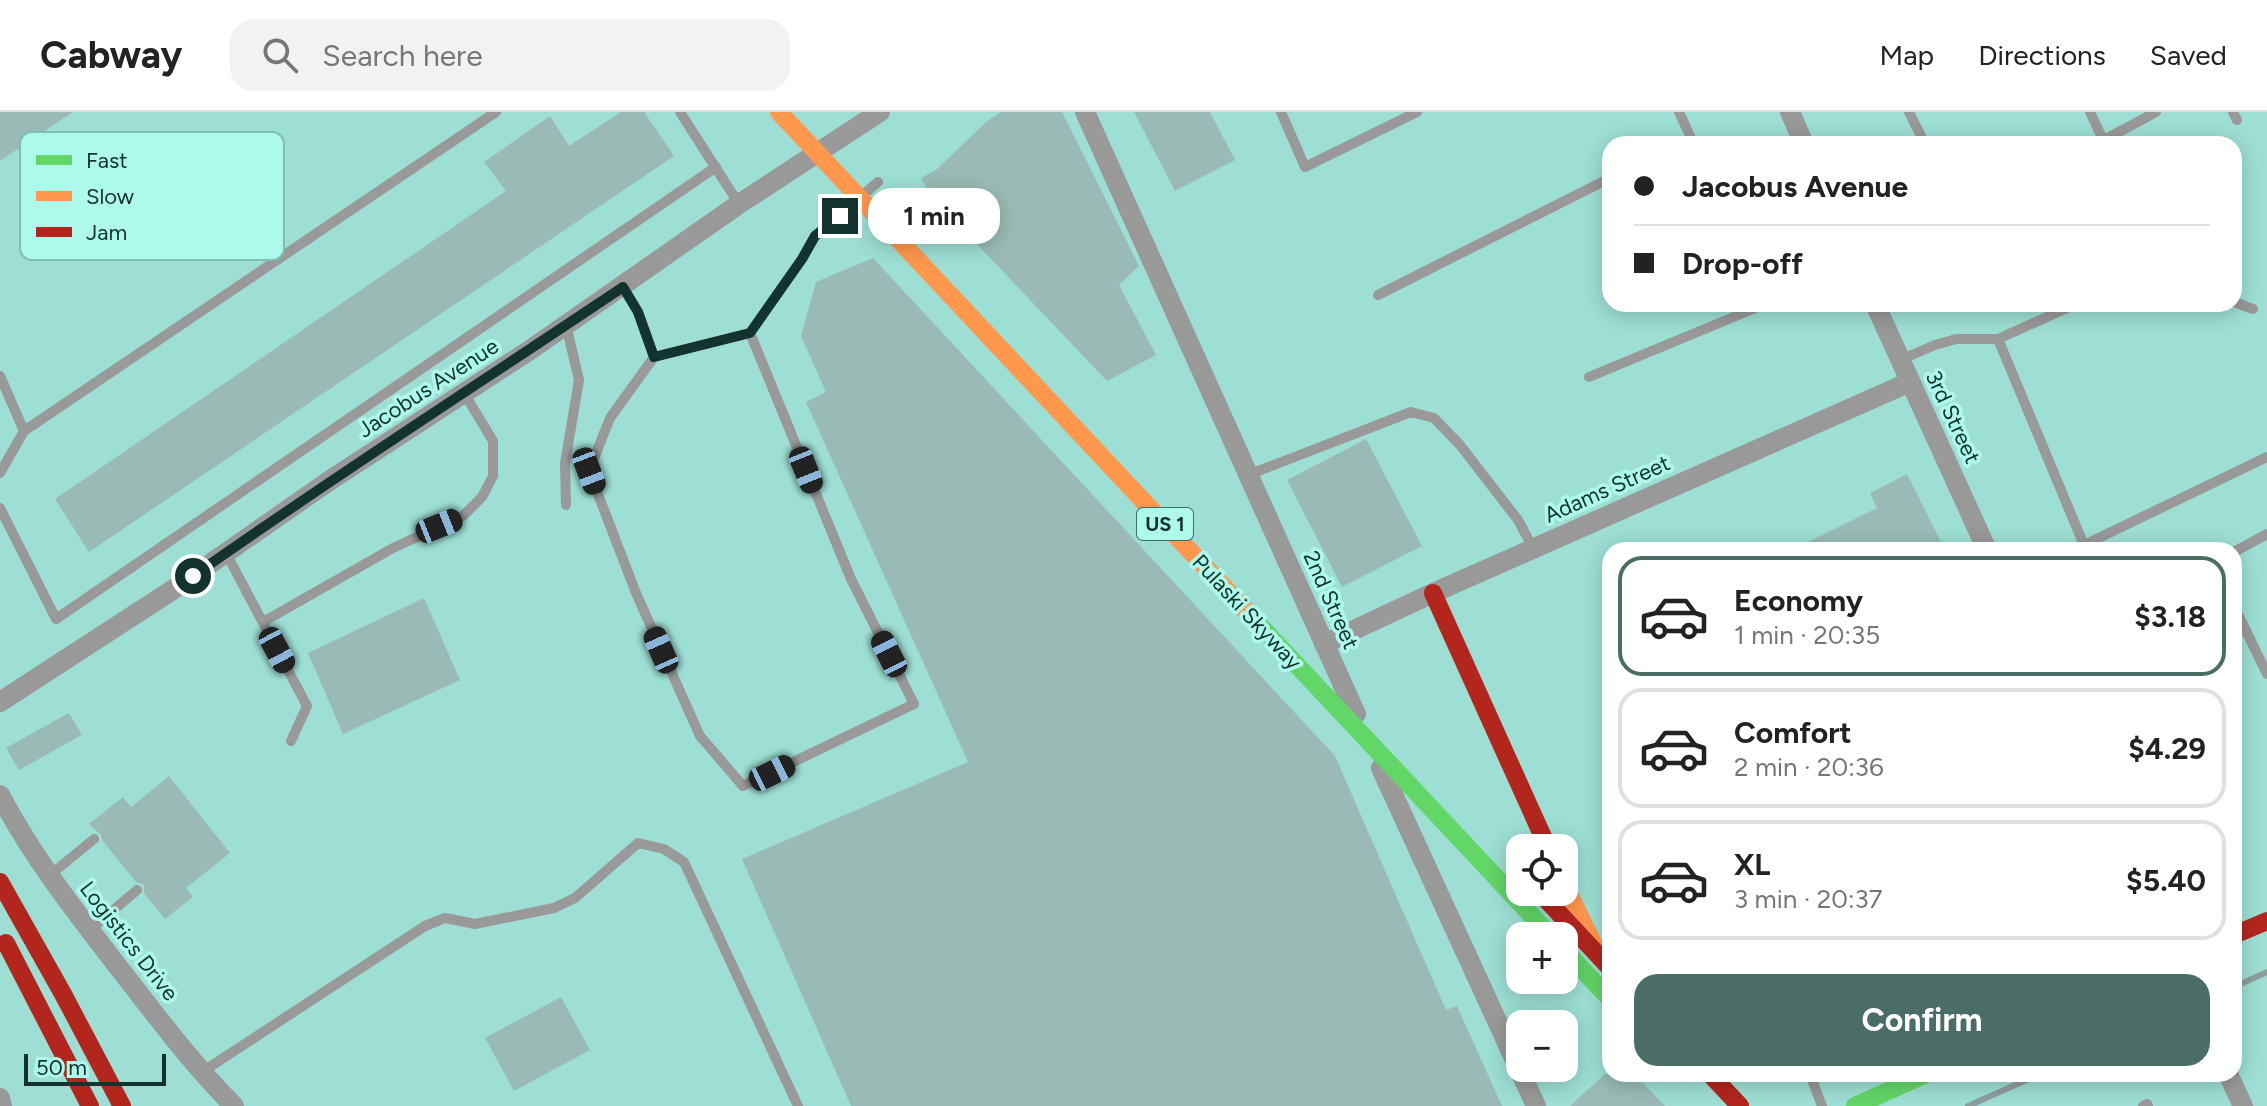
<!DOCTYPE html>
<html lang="en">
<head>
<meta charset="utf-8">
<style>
  body { margin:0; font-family:Figtree,sans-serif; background:#f2f2f2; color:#222; height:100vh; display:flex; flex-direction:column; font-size:30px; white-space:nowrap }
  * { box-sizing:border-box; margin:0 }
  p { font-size:26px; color:#767676 }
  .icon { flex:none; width:44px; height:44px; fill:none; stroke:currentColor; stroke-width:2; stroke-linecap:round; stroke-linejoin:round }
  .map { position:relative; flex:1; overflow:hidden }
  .sheet { position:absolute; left:1602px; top:430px; width:640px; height:540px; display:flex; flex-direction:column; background:#fff; border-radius:24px; box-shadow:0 4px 20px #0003 }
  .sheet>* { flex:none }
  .banner { position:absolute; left:1602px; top:24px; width:640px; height:176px; border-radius:24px; box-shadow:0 4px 20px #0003; display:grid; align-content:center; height:176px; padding:0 32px; background:#fff }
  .fabs { position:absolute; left:1506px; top:722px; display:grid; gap:16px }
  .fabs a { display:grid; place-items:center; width:72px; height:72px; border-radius:16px; background:#fff; box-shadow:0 4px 20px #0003; font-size:40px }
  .scale { position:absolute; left:24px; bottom:20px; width:142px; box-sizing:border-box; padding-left:8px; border:4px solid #13332e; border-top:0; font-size:22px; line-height:28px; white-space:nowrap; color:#13332e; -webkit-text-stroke:6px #adf9eb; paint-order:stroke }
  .end { position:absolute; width:36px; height:36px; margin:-18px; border:10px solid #13332e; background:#fff; box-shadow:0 0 0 4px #fff }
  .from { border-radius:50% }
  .bubble { position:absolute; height:56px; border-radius:24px; background:#fff; box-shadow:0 4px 20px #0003; font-size:26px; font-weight:700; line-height:56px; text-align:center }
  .car { position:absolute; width:24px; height:48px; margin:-24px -12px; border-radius:10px; box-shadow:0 0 6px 2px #0007; background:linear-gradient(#222 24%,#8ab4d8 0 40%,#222 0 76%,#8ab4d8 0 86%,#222 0) }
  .banner b { display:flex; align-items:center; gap:28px; height:76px; font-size:30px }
  .banner b+b { border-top:2px solid #e0e0e0 }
  .banner i { width:20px; height:20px; background:#222 }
  ul { padding:14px 0 0; list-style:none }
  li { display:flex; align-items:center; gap:24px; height:120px; margin:0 16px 12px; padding:0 16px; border:4px solid #e0e0e0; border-radius:24px }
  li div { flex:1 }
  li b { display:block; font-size:30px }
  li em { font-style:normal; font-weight:700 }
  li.selected { border-color:#4b6d68 }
  li>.icon { width:72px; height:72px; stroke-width:1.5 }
  .primary-button { display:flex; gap:16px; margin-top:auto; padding:16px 32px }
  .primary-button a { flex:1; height:92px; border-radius:24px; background:#4b6d68; color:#fff; font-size:32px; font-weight:700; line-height:92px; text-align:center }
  header { display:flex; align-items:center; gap:48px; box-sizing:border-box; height:112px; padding:0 40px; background:#fff; border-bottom:2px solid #e0e0e0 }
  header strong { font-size:38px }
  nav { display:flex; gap:44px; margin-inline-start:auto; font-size:28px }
  .search { width:560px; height:72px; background:#f2f2f2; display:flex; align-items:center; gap:20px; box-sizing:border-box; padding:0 28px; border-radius:24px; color:#767676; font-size:30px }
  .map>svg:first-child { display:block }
  .built { fill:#9ddfd4; fill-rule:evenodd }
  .building { fill:#9abbb5 }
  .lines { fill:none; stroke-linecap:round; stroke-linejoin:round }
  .lane { stroke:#99999a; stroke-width:10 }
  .street { stroke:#99999a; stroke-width:20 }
  .fast { stroke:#63d668; stroke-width:18 }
  .slow { stroke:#ff974d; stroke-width:18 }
  .jam { stroke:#b3261e; stroke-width:18 }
  .rail { stroke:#8d9e9c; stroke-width:6 }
  .fast-bridge { stroke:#63d668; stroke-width:18 }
  .slow-bridge { stroke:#ff974d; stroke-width:18 }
  .jam-bridge { stroke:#b3261e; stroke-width:18 }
  .route { stroke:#13332e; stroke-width:10 }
  .labels { text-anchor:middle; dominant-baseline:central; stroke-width:7; stroke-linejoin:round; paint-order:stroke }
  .shield { fill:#adf9eb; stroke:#416e67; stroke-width:2 }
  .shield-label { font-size:20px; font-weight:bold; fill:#13332e }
  .street-label { font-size:22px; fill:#13332e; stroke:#adf9eb }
  .key { fill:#adf9eb; stroke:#7fbeb2; stroke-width:2 }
  .key-label { font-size:22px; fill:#13332e }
</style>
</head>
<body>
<header>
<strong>Cabway</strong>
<div class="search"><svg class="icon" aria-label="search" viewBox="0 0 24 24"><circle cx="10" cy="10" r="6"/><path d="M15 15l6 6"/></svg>Search here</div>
<nav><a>Map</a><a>Directions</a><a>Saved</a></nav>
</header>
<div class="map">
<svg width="2267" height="994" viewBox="0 0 2267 994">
  <rect width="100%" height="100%" fill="#b2dad3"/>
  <!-- built -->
  <path class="built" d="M0,0h2267v994h-2267zM1610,32h624v160h-624zM1610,438h624v524h-624zM1520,736h44v44h-44zM1520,824h44v44h-44zM1520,912h44v44h-44z"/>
  <!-- building -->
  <path class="building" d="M0,0h73l-73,49z
    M621,0h23l30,44 -585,396 -34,-53 451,-308 -22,-29 66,-46 19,30z
    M1001,0h61l77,154 -20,19 37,70 -49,26 -176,-185 -10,-18 16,-9 49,-47z
    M1134,0h76l25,48 -60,31z
    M873,146l462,498 111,254 11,-4 45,100h-651l-109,-247 226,-97 -162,-360 20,-10 -25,-56 15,-54z
    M1366,327l56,107 -80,41 -55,-107z
    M1907,362l38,76h-153l85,-42 -7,-15z
    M424,486l36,82 -117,54 -35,-81z
    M69,601l13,22 -63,35 -13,-22z
    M169,664l61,77 -44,35 7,9 -28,22 -21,-26v-8l-8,-3 -34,-42 -1,-5 -12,-11 34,-27 8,10z
    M561,885l29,53 -76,41 -29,-53z
    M1605,962h29l31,32h-95z"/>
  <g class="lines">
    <!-- lane -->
    <path class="lane" d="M680,0l59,92
      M1281,0l24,55 112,-55
      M1909,0l16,32
      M2090,0l15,32
      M2233,0l4,8
      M2104,28l52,-28
      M1679,32l12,-6 -12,-26
      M623,175l15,25 16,45 -44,61 -21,53 47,122 64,143 43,50 171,-82 -63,-125 -101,-246 -96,24
      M1378,183l232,-117
      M2234,190l19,7
      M566,213l13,55 -14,83 1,42
      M750,221l52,-74 13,-23 63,-54
      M1998,227l88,211
      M1900,248l35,-15 21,-6h42l78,-35
      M0,264l24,55
      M1589,265l176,-73
      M0,361l24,-42 472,-319
      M1248,363l163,-63 23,6 26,27 58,75 15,28
      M0,396l56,111 660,-452
      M2084,433l183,-88
      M2234,440l33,-18
      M226,441l81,153 -16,35
      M2234,494l33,68
      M263,510l130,-74 70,-32 19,-19 11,-21v-35l-29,-48
      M49,764l45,-37
      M90,818l47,-40
      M202,960l223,-146 20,-8 30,6 79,-16 21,-10 63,-55 26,6 20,13 114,244
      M1810,962l12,32
      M2143,994l4,-2 1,2"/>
    <!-- street -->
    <path class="street" d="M1085,0l271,602
      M1790,0l14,32
      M1875,192l112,246
      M1324,532l109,-51 477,-211
      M0,590l174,-113 155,-108 201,-131 209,-146 141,-92
      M1381,656l155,338
      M0,683c33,63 76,117 119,173 37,47 72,95 115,138
      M2228,962l15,32
      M0,986l2,8"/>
    <!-- fast -->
    <path class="fast" d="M1564,838l46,49
      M1855,994l71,-32"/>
    <!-- slow -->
    <path class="slow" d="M1564,772l29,59"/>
    <!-- jam -->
    <path class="jam" d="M1433,481l115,255
      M0,770l63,112 59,112
      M2234,823l33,-14
      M6,831l84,163
      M1710,962l30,32"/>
    <!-- rail -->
    <path class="rail" d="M2234,875l33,-15
      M1968,994l72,-32"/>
    <!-- fast-bridge -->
    <path class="fast-bridge" d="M1250,503l301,321"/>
    <!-- slow-bridge -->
    <path class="slow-bridge" d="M779,0l471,503"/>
    <!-- jam-bridge -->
    <path class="jam-bridge" d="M1543,784l67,72"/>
  </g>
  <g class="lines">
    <!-- route -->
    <path class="route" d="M193,464c142,-100 287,-193 430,-289l15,25 16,45 96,-24 52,-74 13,-23 25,-20"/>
  </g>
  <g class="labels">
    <!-- shield labels -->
    <rect class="shield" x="1137" y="396" width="56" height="32" rx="6"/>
    <g class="shield-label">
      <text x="1165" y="412">US 1</text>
    </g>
    <!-- street labels -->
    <g class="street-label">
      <text transform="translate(428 276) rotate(-33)">Jacobus Avenue</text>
      <text transform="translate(1953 305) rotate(65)">3rd Street</text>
      <text transform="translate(1607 377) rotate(-24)">Adams Street</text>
      <text transform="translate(1331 488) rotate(66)">2nd Street</text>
      <text transform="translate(1247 500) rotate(47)">Pulaski Skyway</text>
      <text transform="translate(129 829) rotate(52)">Logistics Drive</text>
    </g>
  </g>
  <!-- legend -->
  <rect x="20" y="20" width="264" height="128" rx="12" class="key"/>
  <rect x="36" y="43" width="36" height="10" fill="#63d668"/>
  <rect x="36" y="79" width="36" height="10" fill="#ff974d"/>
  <rect x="36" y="115" width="36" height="10" fill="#b3261e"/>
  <g class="key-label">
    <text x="86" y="56">Fast</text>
    <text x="86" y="92">Slow</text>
    <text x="86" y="128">Jam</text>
  </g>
</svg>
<div class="fabs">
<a><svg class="icon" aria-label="locate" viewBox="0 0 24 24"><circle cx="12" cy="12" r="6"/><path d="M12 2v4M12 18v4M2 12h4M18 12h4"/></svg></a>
<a>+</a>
<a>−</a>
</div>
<div class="scale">50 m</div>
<i class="end from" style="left:193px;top:464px"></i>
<i class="end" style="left:840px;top:104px"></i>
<div class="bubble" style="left:868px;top:76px;width:132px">1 min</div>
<i class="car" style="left:806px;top:358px;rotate:158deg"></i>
<i class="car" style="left:589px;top:359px;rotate:159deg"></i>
<i class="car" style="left:439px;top:414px;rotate:68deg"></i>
<i class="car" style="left:277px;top:538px;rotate:152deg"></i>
<i class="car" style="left:661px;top:538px;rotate:336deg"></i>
<i class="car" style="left:889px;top:542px;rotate:333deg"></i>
<i class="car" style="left:772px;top:661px;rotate:64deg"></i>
<div class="banner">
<b><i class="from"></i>Jacobus Avenue</b>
<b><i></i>Drop-off</b>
</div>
<section class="sheet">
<ul>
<li class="selected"><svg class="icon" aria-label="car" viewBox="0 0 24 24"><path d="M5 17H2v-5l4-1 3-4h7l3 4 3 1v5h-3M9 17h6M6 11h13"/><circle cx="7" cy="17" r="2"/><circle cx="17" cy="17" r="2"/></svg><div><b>Economy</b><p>1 min · 20:35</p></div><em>$3.18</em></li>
<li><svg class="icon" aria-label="car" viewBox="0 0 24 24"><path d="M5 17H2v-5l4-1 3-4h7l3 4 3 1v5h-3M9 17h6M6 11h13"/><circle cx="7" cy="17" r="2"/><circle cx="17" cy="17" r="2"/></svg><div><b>Comfort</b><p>2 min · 20:36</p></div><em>$4.29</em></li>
<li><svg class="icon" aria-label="car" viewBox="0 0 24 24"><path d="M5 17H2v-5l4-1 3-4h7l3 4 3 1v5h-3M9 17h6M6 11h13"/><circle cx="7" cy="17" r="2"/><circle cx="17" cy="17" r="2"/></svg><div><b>XL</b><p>3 min · 20:37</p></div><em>$5.40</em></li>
</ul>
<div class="primary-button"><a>Confirm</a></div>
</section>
</div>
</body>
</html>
